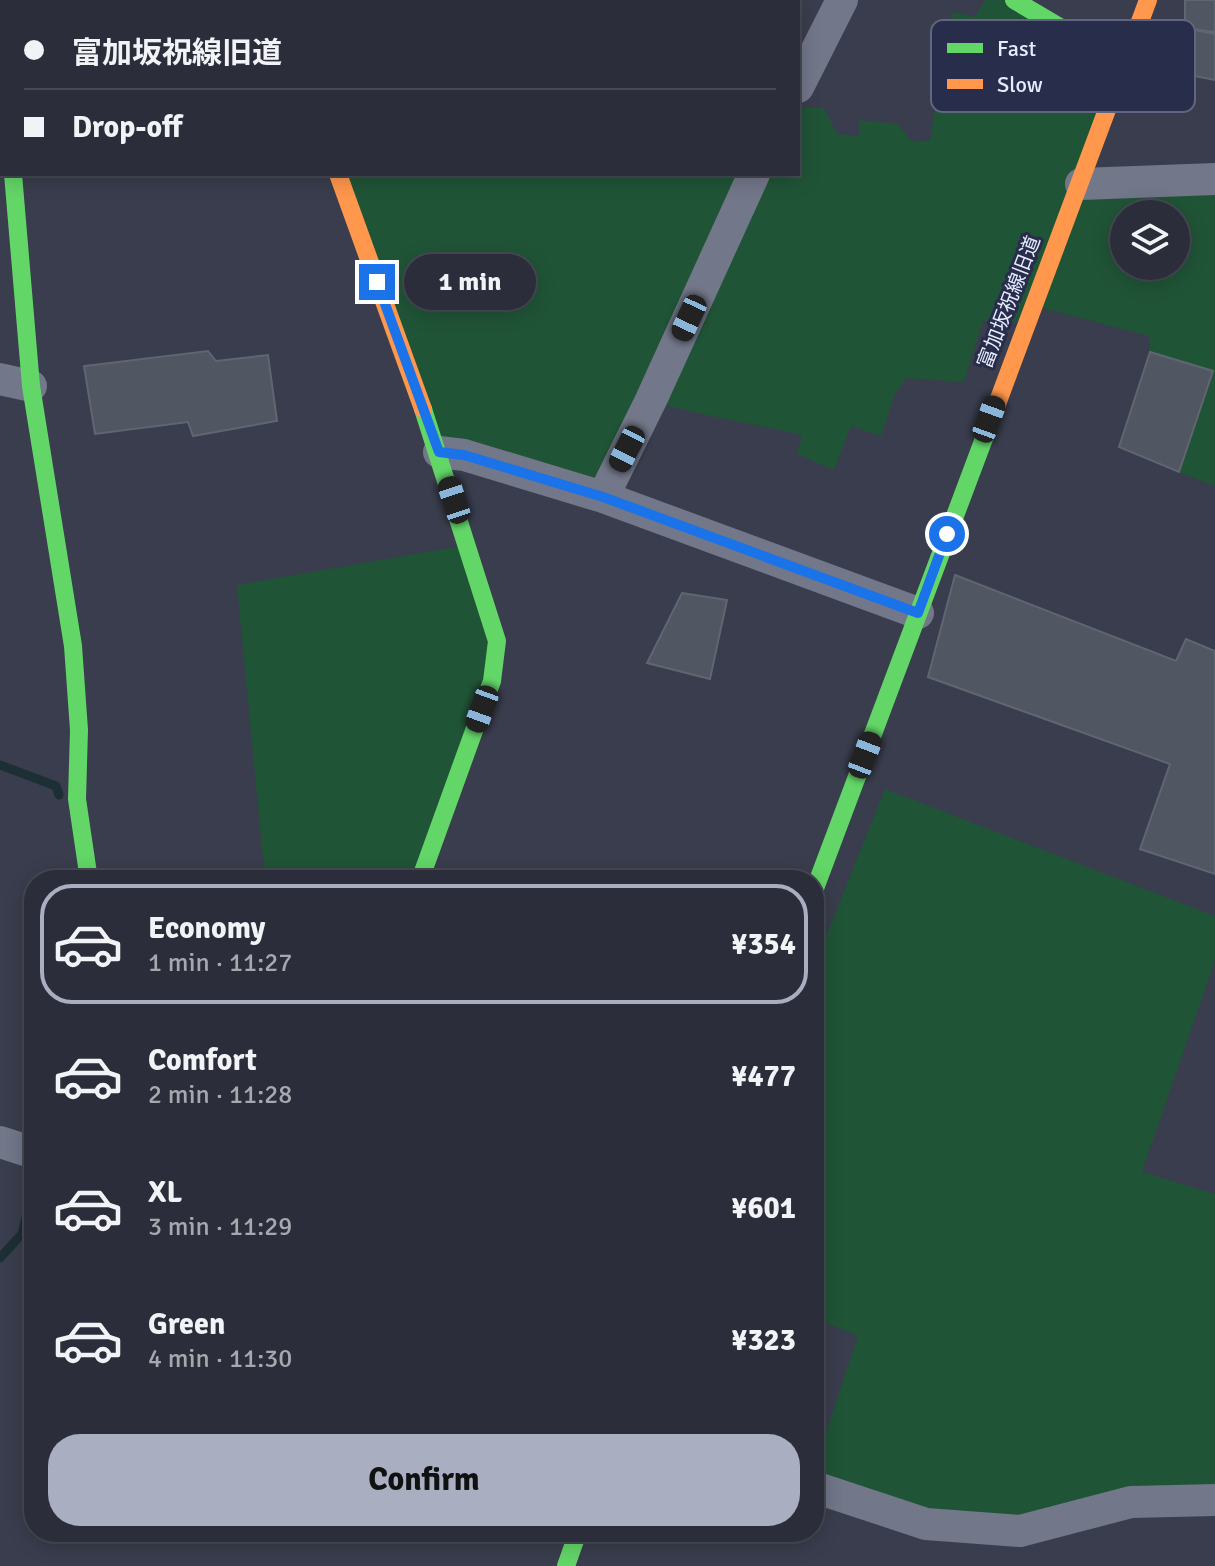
<!DOCTYPE html>
<html lang="en">
<head>
<meta charset="utf-8">
<style>
  body { margin:0; font-family:Signika,"Noto Sans JP",sans-serif; background:#333642; color:#f1f3f6; height:100vh; display:flex; flex-direction:column; font-size:30px; white-space:nowrap }
  * { box-sizing:border-box; margin:0 }
  p { font-size:26px; color:#a6a8af }
  .icon { flex:none; width:44px; height:44px; fill:none; stroke:currentColor; stroke-width:2; stroke-linecap:round; stroke-linejoin:round }
  .map { position:relative; flex:1; overflow:hidden }
  .drawer { position:absolute; left:24px; top:870px; width:800px; height:672px; display:flex; flex-direction:column; background:#2b2e3a; border-radius:32px; box-shadow:0 4px 20px #0003,0 0 0 2px #474a54 }
  .drawer>* { flex:none }
  .hud { position:absolute; left:0px; top:0px; width:800px; height:176px; box-shadow:0 4px 20px #0003,0 0 0 2px #474a54; display:grid; align-content:center; height:176px; padding:0 24px; background:#2b2e3a }
  .controls { position:absolute; left:1110px; top:200px; display:grid; gap:16px }
  .controls a { display:grid; place-items:center; width:80px; height:80px; border-radius:50%; background:#2b2e3a; box-shadow:0 4px 20px #0003,0 0 0 2px #474a54; font-size:40px }
  .end { position:absolute; width:36px; height:36px; margin:-18px; border:10px solid #1a73e8; background:#fff; box-shadow:0 0 0 4px #fff }
  .from { border-radius:50% }
  .bubble { position:absolute; height:56px; border-radius:28px; background:#2b2e3a; box-shadow:0 4px 20px #0003,0 0 0 2px #474a54; font-size:26px; font-weight:700; line-height:56px; text-align:center }
  .car { position:absolute; width:24px; height:48px; margin:-24px -12px; border-radius:10px; box-shadow:0 0 6px 2px #0007; background:linear-gradient(#222 24%,#8ab4d8 0 40%,#222 0 76%,#8ab4d8 0 86%,#222 0) }
  .hud b { display:flex; align-items:center; gap:28px; height:76px; font-size:30px }
  .hud b+b { border-top:2px solid #474a54 }
  .hud i { width:20px; height:20px; background:#f1f3f6 }
  ul { padding:14px 0 0; list-style:none }
  li { display:flex; align-items:center; gap:24px; height:120px; margin:0 16px 12px; padding:0 8px; border:4px solid transparent; border-radius:32px }
  li div { flex:1 }
  li b { display:block; font-size:30px }
  li em { font-style:normal; font-weight:700 }
  li.active { border-color:#a9aec0 }
  li>.icon { width:72px; height:72px; stroke-width:1.5 }
  .button { display:flex; gap:16px; margin-top:auto; padding:16px 24px }
  .button a { flex:1; height:92px; border-radius:32px; background:#a9aec0; color:#111; font-size:32px; font-weight:700; line-height:92px; text-align:center }
  .map>svg:first-child { display:block }
  .green { fill:#205437; fill-rule:evenodd }
  .lines { fill:none; stroke-linecap:round; stroke-linejoin:round }
  .stream { stroke:#1c2f34; stroke-width:9 }
  .building { fill:#515663; stroke:#5f6672; stroke-width:2 }
  .street { stroke:#727789; stroke-width:32 }
  .fast { stroke:#63d668; stroke-width:18 }
  .slow { stroke:#ff974d; stroke-width:18 }
  .route { stroke:#1a73e8; stroke-width:10 }
  .labels { text-anchor:middle; dominant-baseline:central; stroke-width:6; stroke-linejoin:round; paint-order:stroke }
  .street-label { font-size:20px; fill:#e6ebfe; stroke:#272d4a }
  .key { fill:#272d4a; stroke:#606680; stroke-width:2 }
  .key-label { font-size:22px; fill:#e6ebfe }
</style>
</head>
<body>
<div class="map">
<svg width="1215" height="1566" viewBox="0 0 1215 1566">
  <rect width="100%" height="100%" fill="#393d4d"/>
  <!-- green -->
  <path class="green" d="M318,0h392l7,2h-399z
    M985,0h30l109,65 -42,119 133,-5v307l-36,-14 34,-101 -63,-19 -1,-16 -118,-31 -6,17 -42,-1 -19,61 -58,-4 -11,16 -14,42 -30,-10 -17,44 -37,-16 5,-19c-51,-12 -100,-19 -150,-34l-49,96 -164,-45 -98,-278h457v-67l26,1 13,26 22,2v-16l38,4 16,18 17,-2 22,-128 23,5zM1124,214h52v52h-52z
    M467,545l30,96 -77,239h-155l-28,-295z
    M885,789l330,127v44l-73,212 73,22v306l-195,31 -206,-44v-20l44,-131 -44,-18v-352z"/>
  <g class="lines">
    <!-- stream -->
    <path class="stream" d="M0,765l56,21 3,9
      M0,1258l22,-24 8,-33 -2,-177 6,-9"/>
  </g>
  <!-- building -->
  <path class="building" d="M1185,0h30v32l-30,-4z
    M1185,28l30,6v46l-31,-6z
    M208,351l8,10 52,-6 9,66 -84,15 -5,-14 -93,12 -11,-68z
    M1150,352l63,19 -34,101 -60,-25z
    M955,575l221,86 10,-22 29,12v223l-75,-25 30,-85 -242,-87z
    M682,593l45,7 -17,79 -63,-16z"/>
  <g class="lines">
    <!-- street -->
    <path class="street" d="M318,2v-2
      M0,84l2,13
      M798,87l44,-87
      M1081,184l134,-5
      M0,379l31,7
      M439,452l25,3 139,42 315,116
      M603,497l48,-97 103,-226
      M0,1142l34,11
      M814,1487l112,37 94,7 111,-29 84,-2"/>
    <!-- fast -->
    <path class="fast" d="M1014,0l110,65
      M13,174l18,212 42,260 6,84 -2,69 12,81
      M420,880l72,-199 5,-40 -74,-232
      M814,891l183,-487
      M566,1566l12,-34"/>
    <!-- slow -->
    <path class="slow" d="M338,174l85,235
      M997,404l151,-404"/>
  </g>
  <g class="lines">
    <!-- route -->
    <path class="route" d="M377,282l62,170 25,3 139,42 315,116 29,-79"/>
  </g>
  <g class="labels">
    <!-- street labels -->
    <g class="street-label">
      <text transform="translate(1009 302) rotate(-69)">富加坂祝線旧道</text>
    </g>
  </g>
  <!-- legend -->
  <rect x="931" y="20" width="264" height="92" rx="12" class="key"/>
  <rect x="947" y="43" width="36" height="10" fill="#63d668"/>
  <rect x="947" y="79" width="36" height="10" fill="#ff974d"/>
  <g class="key-label">
    <text x="997" y="56">Fast</text>
    <text x="997" y="92">Slow</text>
  </g>
</svg>
<div class="controls">
<a><svg class="icon" aria-label="layers" viewBox="0 0 24 24"><path d="M12 4l9 5-9 5-9-5zM3 14l9 5 9-5"/></svg></a>
</div>
<i class="end from" style="left:947px;top:534px"></i>
<i class="end" style="left:377px;top:282px"></i>
<div class="bubble" style="left:404px;top:254px;width:132px">1 min</div>
<i class="car" style="left:689px;top:318px;rotate:205deg"></i>
<i class="car" style="left:989px;top:419px;rotate:20deg"></i>
<i class="car" style="left:627px;top:449px;rotate:207deg"></i>
<i class="car" style="left:454px;top:500px;rotate:342deg"></i>
<i class="car" style="left:482px;top:709px;rotate:200deg"></i>
<i class="car" style="left:865px;top:755px;rotate:21deg"></i>
<div class="hud">
<b><i class="from"></i>富加坂祝線旧道</b>
<b><i></i>Drop-off</b>
</div>
<section class="drawer">
<ul>
<li class="active"><svg class="icon" aria-label="car" viewBox="0 0 24 24"><path d="M5 17H2v-5l4-1 3-4h7l3 4 3 1v5h-3M9 17h6M6 11h13"/><circle cx="7" cy="17" r="2"/><circle cx="17" cy="17" r="2"/></svg><div><b>Economy</b><p>1 min · 11:27</p></div><em>¥354</em></li>
<li><svg class="icon" aria-label="car" viewBox="0 0 24 24"><path d="M5 17H2v-5l4-1 3-4h7l3 4 3 1v5h-3M9 17h6M6 11h13"/><circle cx="7" cy="17" r="2"/><circle cx="17" cy="17" r="2"/></svg><div><b>Comfort</b><p>2 min · 11:28</p></div><em>¥477</em></li>
<li><svg class="icon" aria-label="car" viewBox="0 0 24 24"><path d="M5 17H2v-5l4-1 3-4h7l3 4 3 1v5h-3M9 17h6M6 11h13"/><circle cx="7" cy="17" r="2"/><circle cx="17" cy="17" r="2"/></svg><div><b>XL</b><p>3 min · 11:29</p></div><em>¥601</em></li>
<li><svg class="icon" aria-label="car" viewBox="0 0 24 24"><path d="M5 17H2v-5l4-1 3-4h7l3 4 3 1v5h-3M9 17h6M6 11h13"/><circle cx="7" cy="17" r="2"/><circle cx="17" cy="17" r="2"/></svg><div><b>Green</b><p>4 min · 11:30</p></div><em>¥323</em></li>
</ul>
<div class="button"><a>Confirm</a></div>
</section>
</div>
</body>
</html>
